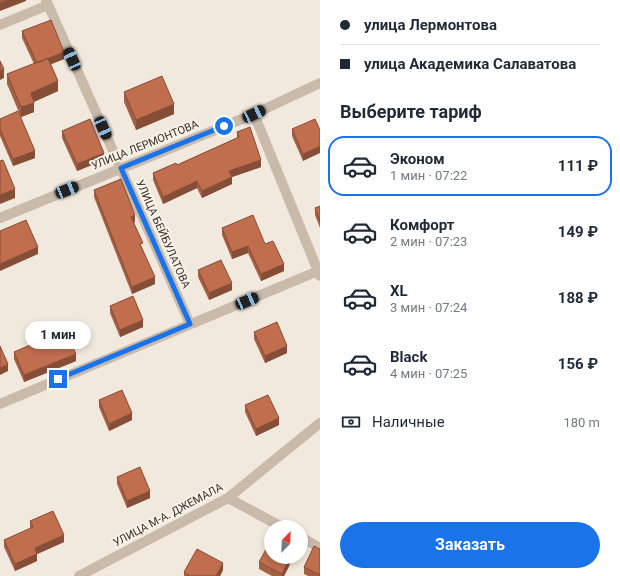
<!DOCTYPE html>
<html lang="ru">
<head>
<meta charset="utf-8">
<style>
  body { margin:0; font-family:Roboto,sans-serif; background:#f2f2f3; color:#1f2937; height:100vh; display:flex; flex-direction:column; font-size:15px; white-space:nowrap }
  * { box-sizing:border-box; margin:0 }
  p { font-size:13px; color:#747a83 }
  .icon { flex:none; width:22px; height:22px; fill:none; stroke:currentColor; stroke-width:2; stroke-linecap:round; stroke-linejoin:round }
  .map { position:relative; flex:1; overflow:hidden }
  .panel { display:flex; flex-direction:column; background:#fff; width:300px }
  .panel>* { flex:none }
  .hud { display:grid; align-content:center; height:88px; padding:0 20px; background:#fff }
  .needle { width:26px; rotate:23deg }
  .fabs { position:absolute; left:264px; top:520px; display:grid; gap:8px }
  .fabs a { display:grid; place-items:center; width:44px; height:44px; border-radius:50%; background:#fff; box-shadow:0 2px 6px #0003; font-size:20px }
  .end { position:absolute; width:18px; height:18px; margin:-9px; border:5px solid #1a73e8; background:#fff; box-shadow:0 0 0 2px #fff }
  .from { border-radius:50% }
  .bubble { position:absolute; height:28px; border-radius:14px; background:#fff; box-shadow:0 2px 6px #0003; font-size:13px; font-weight:700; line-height:28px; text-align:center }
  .car { position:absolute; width:12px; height:24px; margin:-12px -6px; border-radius:5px; box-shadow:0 0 3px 1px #0007; background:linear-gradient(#222 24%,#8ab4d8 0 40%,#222 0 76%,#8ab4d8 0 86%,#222 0) }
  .hud b { display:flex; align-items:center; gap:14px; height:38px; font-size:15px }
  .hud b+b { border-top:1px solid #e0e1e3 }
  .hud i { width:10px; height:10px; background:#1f2937 }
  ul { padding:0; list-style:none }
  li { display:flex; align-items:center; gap:12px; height:60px; margin:0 8px 6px; padding:0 12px; border:2px solid transparent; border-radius:16px }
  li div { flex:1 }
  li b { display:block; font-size:15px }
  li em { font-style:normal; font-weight:700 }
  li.selected { border-color:#1a73e8 }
  li>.icon { width:36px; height:36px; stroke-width:1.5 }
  h2 { padding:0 20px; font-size:18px; line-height:48px }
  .pay { display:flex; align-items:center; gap:10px; height:44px; padding:0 20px; font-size:15px }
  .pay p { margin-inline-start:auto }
  .action { display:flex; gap:8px; margin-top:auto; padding:8px 20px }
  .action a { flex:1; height:46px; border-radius:24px; background:#1a73e8; color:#fff; font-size:16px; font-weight:700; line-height:46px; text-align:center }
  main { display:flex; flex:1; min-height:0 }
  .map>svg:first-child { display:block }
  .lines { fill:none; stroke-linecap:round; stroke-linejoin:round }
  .minor { stroke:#c9baaa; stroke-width:10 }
  .wall { fill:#a55f43 }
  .shaded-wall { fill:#864d37 }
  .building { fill:#c06e4e; stroke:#864d37 }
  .route { stroke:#1a73e8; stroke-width:5 }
  .labels { text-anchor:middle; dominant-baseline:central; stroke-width:4; stroke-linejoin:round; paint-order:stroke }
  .street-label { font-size:11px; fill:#372e29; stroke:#f9f3ea }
</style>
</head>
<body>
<main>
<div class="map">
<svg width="320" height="576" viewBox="0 0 320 576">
  <rect width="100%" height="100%" fill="#f1e9de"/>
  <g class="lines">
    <!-- minor -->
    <path class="minor" d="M46,0l144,324
      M0,25l48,-20
      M254,114l66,162
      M0,218l254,-104 66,-31
      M0,404l318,-133
      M228,498l54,29
      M301,537l19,11
      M79,576l149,-78 92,-75"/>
  </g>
  <!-- wall -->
  <path class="wall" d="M22,31l42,28 -13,5 7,27 -24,11v10l-13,5 -14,-33v-10l27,-10 -12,-26z
    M124,92l50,22 -38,16 -12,-28z
    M0,119l35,39 -22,8 -13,-30z
    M292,129l28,1 -17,31 -11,-25z
    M62,131l42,29 -27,11 -15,-33z
    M237,132l24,35 -29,10v7l-30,14 -5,-10 -34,16 -10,-24v-7l24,-8 60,-27z
    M94,190l41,32 -2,1 22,61 -23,10 -38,-97z
    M320,206v22l-5,-13v-7z
    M222,228l43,16 19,27 -23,10 -13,-28 -16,6 -10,-24z
    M198,270l34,20 -23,10 -11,-23z
    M110,306l33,21 -23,10 -10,-24z
    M254,332l33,21 -22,10 -11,-24z
    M38,343l38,18 -52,21 -10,-23v-7z
    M99,400l33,20 -23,11 -10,-24z
    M245,405l34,20 -23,11 -11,-24z
    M117,477l33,21 -23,10 -10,-24z
    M30,521l34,21 -27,12v7l-22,10 -11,-24v-7l26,-11z
    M320,549v27h-12l-4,-2v-7z
    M292,557v3l-8,16h-12l-13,-7v-7z
    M223,570l-3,6h-36v-4z"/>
  <!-- shaded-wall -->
  <path class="shaded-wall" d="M7,0h19v1l-26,10v-8z
    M64,52v7l-27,11v-7z
    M4,69v9l-4,2v-9z
    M58,81v10l-27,12v-10z
    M34,103v9l-13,5v-10z
    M174,104v10l-38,16v-10z
    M320,146v7l-17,8v-7z
    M35,151v7l-22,8v-7z
    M104,153v7l-27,11v-7z
    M261,160v7l-32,11v-7z
    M232,177v7l-30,14v-7z
    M197,181v7l-34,16v-7z
    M15,189v9l-15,6v-9z
    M135,215v7l-4,2v-7z
    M248,246v7l-16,6v-7z
    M38,247v7l-38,17v-7z
    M284,264v7l-23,10v-7z
    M155,277v7l-23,10v-7z
    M232,283v7l-23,10v-7z
    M143,320v7l-23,10v-7z
    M287,346v7l-22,10v-7z
    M76,354v7l-52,21v-7z
    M8,364v7l-8,4v-7z
    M132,413v7l-23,11v-7z
    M279,418v7l-23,11v-7z
    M150,491v7l-23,10v-7z
    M64,535v7l-29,13v-7z
    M37,554v7l-22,10v-7z
    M290,557h2v3l-8,16h-2v-2z
    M223,563v7l-3,6h-4z"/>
  <!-- building -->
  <path class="building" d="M0,0h7l-7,3z
    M51,20l13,32 -27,11 -15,-32z
    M48,58l10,23 -27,12 3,10 -13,4 -14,-33z
    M0,61l4,8 -4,2z
    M162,76l12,28 -38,16 -12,-28z
    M18,111l17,40 -22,8 -13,-30v-10z
    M90,119l14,34 -27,11 -15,-33z
    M315,119l5,11v16l-17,8 -11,-25z
    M250,127l11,33 -32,11 3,6 -30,14 -5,-10 -34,16 -10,-24 23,-10 1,2 62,-28 -2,-5z
    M3,160l12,29 -15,6v-34z
    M121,179l14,36 -4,2 12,26 -3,1 15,33 -23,10 -38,-97z
    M320,206v15l-5,-13z
    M253,215l12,29 8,-3 11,23 -23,10 -13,-28 -16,6 -10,-24z
    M26,220l12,27 -38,17v-33z
    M221,260l11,23 -23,10 -11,-23z
    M133,296l10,24 -23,10 -10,-24z
    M277,322l10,24 -22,10 -11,-24z
    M65,331l11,23 -52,21 -10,-23 23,-10 1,1z
    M0,346l8,18 -8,4z
    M122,390l10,23 -23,11 -10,-24z
    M268,395l11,23 -23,11 -11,-24z
    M140,467l10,24 -23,10 -10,-24z
    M53,511l11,24 -29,13 2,6 -22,10 -11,-24 29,-13 -3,-6z
    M270,542h1v15h19l-8,17 -23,-12z
    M314,546l6,3v26l-16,-8z
    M197,549l26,14 -7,13h-26l-6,-4z"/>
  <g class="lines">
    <!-- route -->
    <path class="route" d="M58,379l132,-55 -69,-156 103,-42"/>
  </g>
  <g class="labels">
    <!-- street labels -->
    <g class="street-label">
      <text transform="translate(145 145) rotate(-22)">УЛИЦА ЛЕРМОНТОВА</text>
      <text transform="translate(163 234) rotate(66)">УЛИЦА БЕЙБУЛАТОВА</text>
      <text transform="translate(168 515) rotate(-28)">УЛИЦА М-А. ДЖЕМАЛА</text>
    </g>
  </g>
</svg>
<div class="fabs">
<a><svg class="needle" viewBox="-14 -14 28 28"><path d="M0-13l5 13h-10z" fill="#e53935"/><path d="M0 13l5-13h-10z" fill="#747a83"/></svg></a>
</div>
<i class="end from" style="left:224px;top:126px"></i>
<i class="end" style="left:58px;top:379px"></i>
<div class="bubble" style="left:25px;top:321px;width:66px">1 мин</div>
<i class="car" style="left:72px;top:59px;rotate:336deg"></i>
<i class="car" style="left:254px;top:114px;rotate:65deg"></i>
<i class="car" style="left:103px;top:128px;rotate:156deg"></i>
<i class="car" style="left:67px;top:190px;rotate:68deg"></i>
<i class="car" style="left:247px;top:301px;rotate:67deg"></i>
</div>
<section class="panel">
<div class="hud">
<b><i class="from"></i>улица Лермонтова</b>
<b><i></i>улица Академика Салаватова</b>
</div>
<h2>Выберите тариф</h2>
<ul>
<li class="selected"><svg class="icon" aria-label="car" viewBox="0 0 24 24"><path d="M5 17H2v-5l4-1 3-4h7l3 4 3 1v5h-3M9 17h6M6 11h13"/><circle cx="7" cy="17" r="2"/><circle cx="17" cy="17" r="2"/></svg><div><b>Эконом</b><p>1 мин · 07:22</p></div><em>111 ₽</em></li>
<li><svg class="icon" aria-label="car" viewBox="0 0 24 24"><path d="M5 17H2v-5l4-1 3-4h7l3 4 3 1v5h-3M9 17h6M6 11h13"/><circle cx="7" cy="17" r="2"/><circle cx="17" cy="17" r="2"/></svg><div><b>Комфорт</b><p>2 мин · 07:23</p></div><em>149 ₽</em></li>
<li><svg class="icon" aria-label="car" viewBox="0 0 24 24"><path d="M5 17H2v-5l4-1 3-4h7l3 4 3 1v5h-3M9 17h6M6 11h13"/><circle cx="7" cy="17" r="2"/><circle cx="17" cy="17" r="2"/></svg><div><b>XL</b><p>3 мин · 07:24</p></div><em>188 ₽</em></li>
<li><svg class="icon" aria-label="car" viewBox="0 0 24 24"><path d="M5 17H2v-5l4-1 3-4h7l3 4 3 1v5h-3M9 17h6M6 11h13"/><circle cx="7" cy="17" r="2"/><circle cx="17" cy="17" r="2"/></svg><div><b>Black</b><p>4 мин · 07:25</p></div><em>156 ₽</em></li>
</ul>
<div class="pay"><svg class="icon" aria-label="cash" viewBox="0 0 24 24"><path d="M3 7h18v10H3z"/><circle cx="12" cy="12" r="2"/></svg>Наличные<p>180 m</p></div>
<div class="action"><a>Заказать</a></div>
</section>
</main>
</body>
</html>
